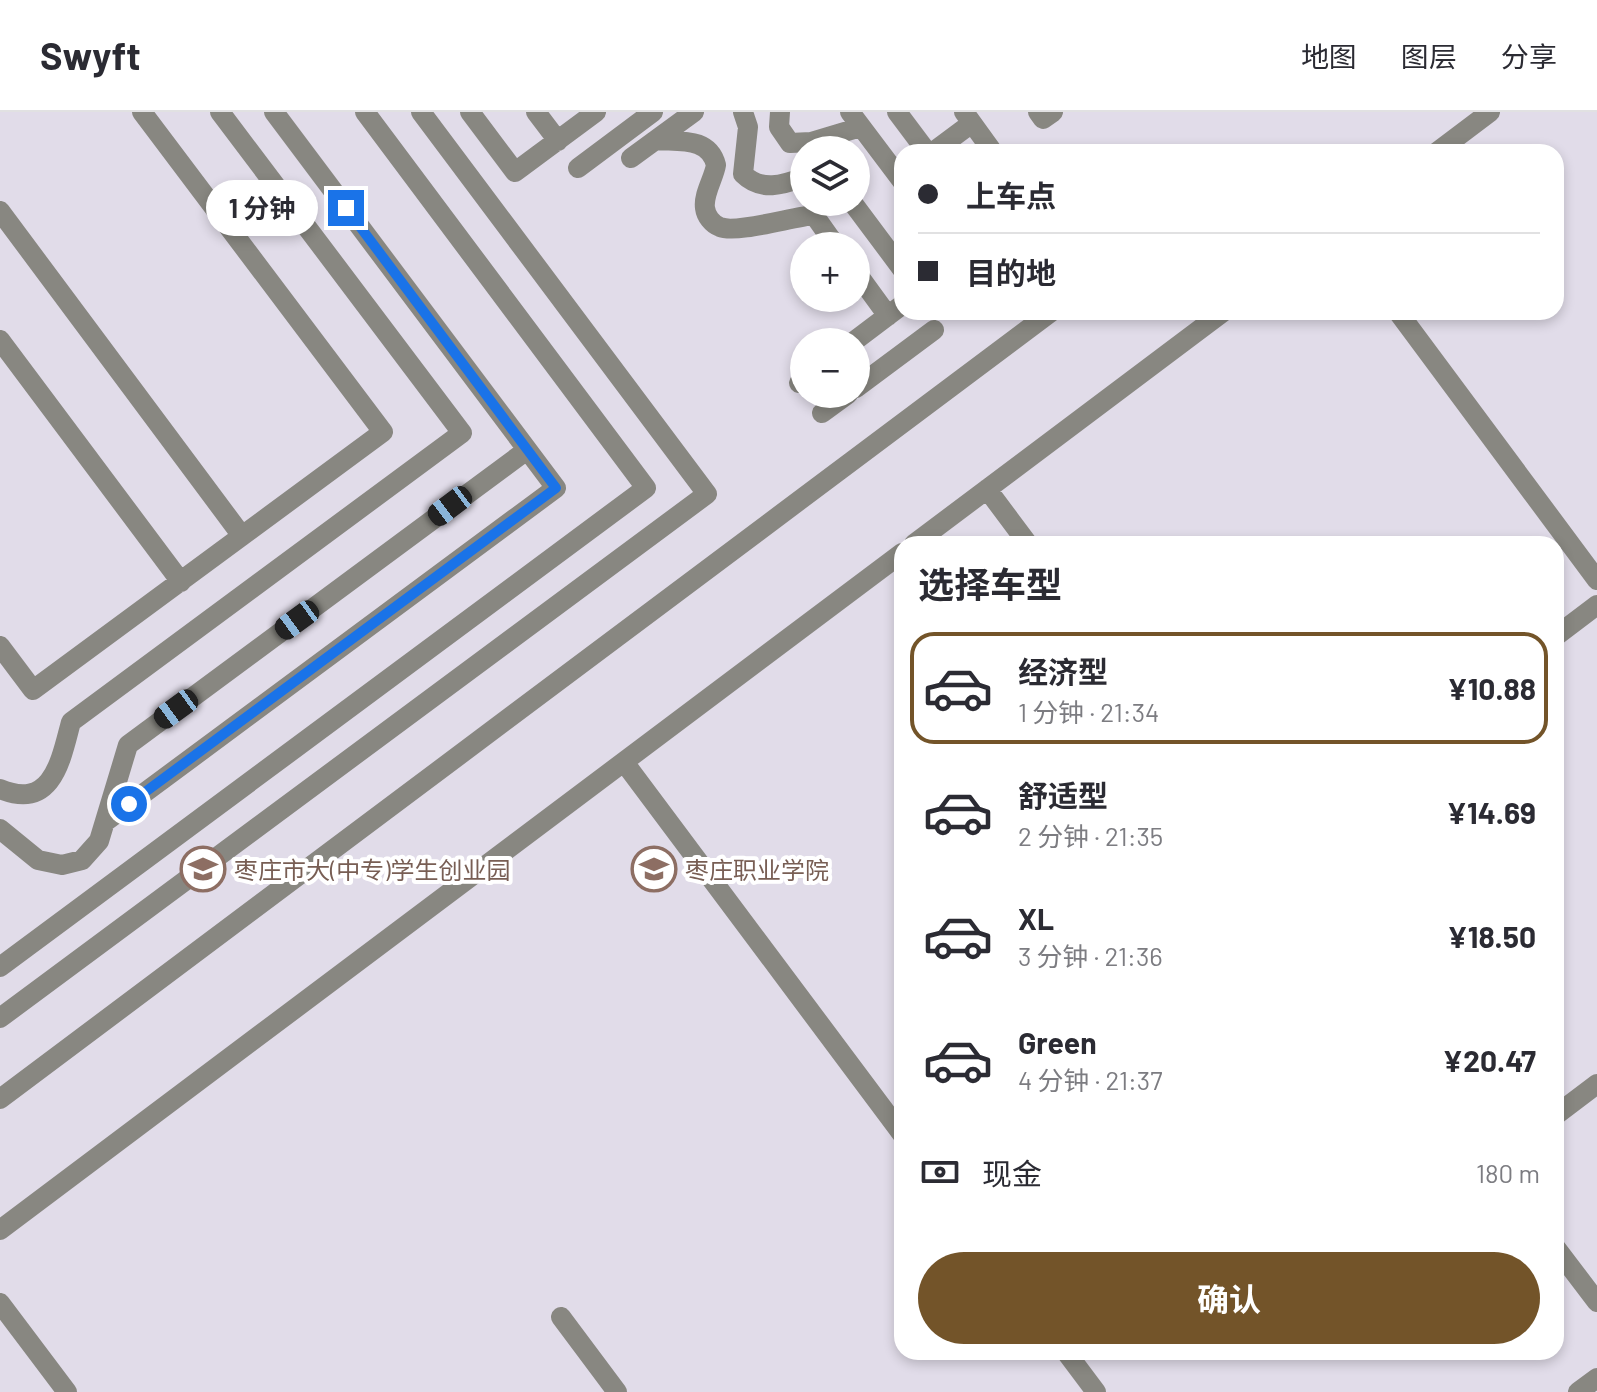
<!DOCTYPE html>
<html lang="zh">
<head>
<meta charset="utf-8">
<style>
  body { margin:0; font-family:Barlow,"Noto Sans SC",sans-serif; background:#f7f7f7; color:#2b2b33; height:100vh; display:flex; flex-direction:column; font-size:30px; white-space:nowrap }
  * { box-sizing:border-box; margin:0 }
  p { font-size:26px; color:#7c7c81 }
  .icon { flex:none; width:44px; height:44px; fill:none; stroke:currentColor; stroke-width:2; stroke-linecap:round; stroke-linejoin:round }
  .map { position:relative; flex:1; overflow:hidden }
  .sheet { position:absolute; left:894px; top:424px; width:670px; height:824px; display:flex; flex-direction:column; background:#fff; border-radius:24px; box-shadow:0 4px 12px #0003 }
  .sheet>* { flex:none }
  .hud { position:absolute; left:894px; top:32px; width:670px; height:176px; border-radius:24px; box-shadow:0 4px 12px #0003; display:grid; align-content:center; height:176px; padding:0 24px; background:#fff }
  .tools { position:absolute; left:790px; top:24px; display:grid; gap:16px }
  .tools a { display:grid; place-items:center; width:80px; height:80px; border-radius:50%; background:#fff; box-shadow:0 4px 12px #0003; font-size:40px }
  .end { position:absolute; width:36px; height:36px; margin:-18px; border:10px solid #1a73e8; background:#fff; box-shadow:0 0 0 4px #fff }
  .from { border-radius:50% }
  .bubble { position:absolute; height:56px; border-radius:28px; background:#fff; box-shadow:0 4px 12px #0003; font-size:26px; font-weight:700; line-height:56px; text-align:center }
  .car { position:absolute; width:24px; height:48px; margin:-24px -12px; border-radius:10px; box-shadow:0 0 6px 2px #0007; background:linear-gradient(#222 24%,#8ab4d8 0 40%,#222 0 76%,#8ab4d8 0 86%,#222 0) }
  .hud b { display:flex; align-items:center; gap:28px; height:76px; font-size:30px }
  .hud b+b { border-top:2px solid #e1e1e2 }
  .hud i { width:20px; height:20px; background:#2b2b33 }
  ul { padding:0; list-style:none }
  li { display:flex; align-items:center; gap:24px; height:112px; margin:0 16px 12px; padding:0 8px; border:4px solid transparent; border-radius:24px }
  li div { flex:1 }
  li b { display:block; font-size:30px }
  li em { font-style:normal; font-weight:700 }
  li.active { border-color:#735429 }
  li>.icon { width:72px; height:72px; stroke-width:1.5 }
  h2 { padding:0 24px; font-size:36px; line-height:96px }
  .pay { display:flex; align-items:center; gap:20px; height:88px; padding:0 24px; font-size:30px }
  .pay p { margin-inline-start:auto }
  .action { display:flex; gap:16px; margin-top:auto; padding:16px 24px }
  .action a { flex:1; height:92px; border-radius:48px; background:#735429; color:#fff; font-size:32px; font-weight:700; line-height:92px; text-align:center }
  header { display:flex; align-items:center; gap:48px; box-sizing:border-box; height:112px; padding:0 40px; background:#fff; border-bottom:2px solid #e1e1e2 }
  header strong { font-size:38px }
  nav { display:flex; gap:44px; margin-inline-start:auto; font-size:28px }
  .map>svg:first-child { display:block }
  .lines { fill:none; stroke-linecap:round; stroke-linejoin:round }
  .minor { stroke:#888781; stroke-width:20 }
  .route { stroke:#1a73e8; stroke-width:10 }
  .labels { text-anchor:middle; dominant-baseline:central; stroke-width:8; stroke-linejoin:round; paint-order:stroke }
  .education-label { font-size:24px; fill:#785e54; stroke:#fff; text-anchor:start }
</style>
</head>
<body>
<header>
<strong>Swyft</strong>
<nav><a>地图</a><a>图层</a><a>分享</a></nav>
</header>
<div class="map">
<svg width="1597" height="1280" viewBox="0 0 1597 1280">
  <rect width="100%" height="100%" fill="#e1dce9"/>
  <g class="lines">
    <!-- minor -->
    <path class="minor" d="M470,0l45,60 81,-60
      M536,0l22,29
      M743,0l5,15 -5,47c18,18 40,11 61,3
      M780,0l-1,15 11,16 21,-1 50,-15
      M850,0l52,69
      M897,0l30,40
      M964,0l29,40
      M1038,0l5,7 10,-7
      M656,28c24,2 53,-3 60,25 -2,13 -13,29 -11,43 1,8 7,16 15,19 16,7 72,-10 94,-12l22,31
      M933,40l39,-29
      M1437,40l53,-40
      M631,46l63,-46
      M578,56l75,-56
      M852,90l50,67
      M0,99l242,325
      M856,160l32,44
      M1398,200l199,268
      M0,228l181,242
      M853,230l49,-37
      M799,271l5,-4
      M856,276l78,-58
      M822,301l26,-19
      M987,377l41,55
      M914,432l309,-232
      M1556,524l41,-31
      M0,534l33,44 350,-258 -241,-320
      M624,650l278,372
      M0,677c53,22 61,-30 71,-67l391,-289 -242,-321
      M105,710l451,-334 -282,-376
      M0,717l38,31 24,5 20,-5 17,-19 29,-96 399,-295
      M0,855l646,-479 -281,-376
      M0,906l707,-524 -286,-382
      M0,987l1051,-787
      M1556,1003l41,-31
      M0,1118l902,-677
      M1556,1136l41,54
      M0,1191l67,89
      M561,1205l56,75
      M1066,1240l30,40
      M1578,1280l19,-14"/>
  </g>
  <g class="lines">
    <!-- route -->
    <path class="route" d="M129,692l427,-316 -210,-280"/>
  </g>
  <!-- icons -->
  <defs>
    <g id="school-ring" transform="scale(2.3)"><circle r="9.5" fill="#fff" stroke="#8d6e63" stroke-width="1.5"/><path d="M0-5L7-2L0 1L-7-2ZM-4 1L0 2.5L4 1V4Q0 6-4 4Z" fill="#8d6e63"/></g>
    <g id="university-ring" transform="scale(2.3)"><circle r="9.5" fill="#fff" stroke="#8d6e63" stroke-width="1.5"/><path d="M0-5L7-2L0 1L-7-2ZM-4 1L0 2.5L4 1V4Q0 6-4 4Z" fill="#8d6e63"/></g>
  </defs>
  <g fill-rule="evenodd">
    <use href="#school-ring" x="203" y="757"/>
    <use href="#university-ring" x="654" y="757"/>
  </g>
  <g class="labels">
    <!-- education labels -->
    <g class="education-label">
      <text x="234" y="757">枣庄市大(中专)学生创业园</text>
      <text x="685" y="757">枣庄职业学院</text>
    </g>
  </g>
</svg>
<div class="tools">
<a><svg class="icon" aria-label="layers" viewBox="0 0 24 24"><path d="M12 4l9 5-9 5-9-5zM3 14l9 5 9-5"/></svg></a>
<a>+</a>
<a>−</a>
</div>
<i class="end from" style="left:129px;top:692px"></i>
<i class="end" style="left:346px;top:96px"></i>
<div class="bubble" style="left:206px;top:68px;width:112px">1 分钟</div>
<i class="car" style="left:450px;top:394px;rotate:233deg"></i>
<i class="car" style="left:297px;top:508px;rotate:234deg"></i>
<i class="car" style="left:176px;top:597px;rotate:234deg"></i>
<div class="hud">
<b><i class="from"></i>上车点</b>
<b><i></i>目的地</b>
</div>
<section class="sheet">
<h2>选择车型</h2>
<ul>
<li class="active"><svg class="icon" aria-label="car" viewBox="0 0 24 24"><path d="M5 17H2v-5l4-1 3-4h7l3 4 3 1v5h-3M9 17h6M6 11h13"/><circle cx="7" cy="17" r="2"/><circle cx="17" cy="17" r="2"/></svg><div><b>经济型</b><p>1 分钟 · 21:34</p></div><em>¥10.88</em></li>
<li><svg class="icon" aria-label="car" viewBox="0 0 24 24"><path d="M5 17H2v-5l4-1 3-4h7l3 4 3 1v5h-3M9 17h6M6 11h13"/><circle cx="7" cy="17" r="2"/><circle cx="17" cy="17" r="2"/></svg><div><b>舒适型</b><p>2 分钟 · 21:35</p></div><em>¥14.69</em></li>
<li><svg class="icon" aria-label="car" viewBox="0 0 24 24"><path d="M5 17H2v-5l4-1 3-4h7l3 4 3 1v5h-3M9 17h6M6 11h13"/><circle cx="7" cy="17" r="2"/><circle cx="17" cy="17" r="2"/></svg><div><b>XL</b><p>3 分钟 · 21:36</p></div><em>¥18.50</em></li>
<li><svg class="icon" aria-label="car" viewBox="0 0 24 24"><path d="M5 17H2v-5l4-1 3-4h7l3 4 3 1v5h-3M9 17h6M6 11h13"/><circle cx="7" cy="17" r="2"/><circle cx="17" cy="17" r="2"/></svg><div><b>Green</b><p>4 分钟 · 21:37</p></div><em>¥20.47</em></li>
</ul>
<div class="pay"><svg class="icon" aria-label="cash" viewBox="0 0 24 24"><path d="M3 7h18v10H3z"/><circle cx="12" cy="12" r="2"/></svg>现金<p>180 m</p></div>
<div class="action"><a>确认</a></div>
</section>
</div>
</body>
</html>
